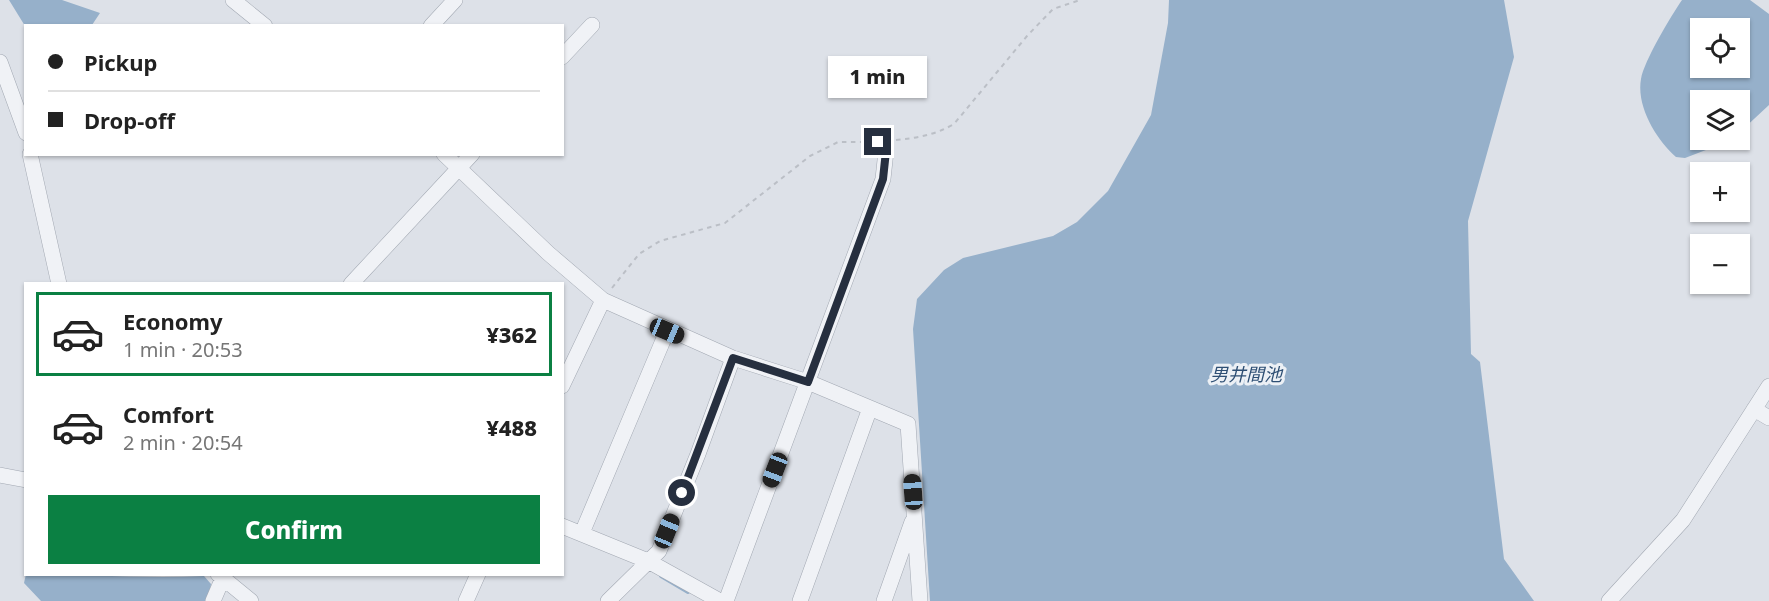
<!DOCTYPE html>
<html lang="en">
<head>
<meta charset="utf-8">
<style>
  body { margin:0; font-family:"Noto Sans","Noto Sans JP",sans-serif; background:#f6f6f6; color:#222; height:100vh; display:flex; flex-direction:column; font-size:22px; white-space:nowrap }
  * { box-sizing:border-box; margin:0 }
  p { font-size:20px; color:#767676 }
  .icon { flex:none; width:33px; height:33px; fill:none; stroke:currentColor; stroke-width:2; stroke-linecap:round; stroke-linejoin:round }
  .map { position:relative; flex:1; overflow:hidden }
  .side { position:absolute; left:24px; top:282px; width:540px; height:294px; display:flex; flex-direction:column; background:#fff; border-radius:0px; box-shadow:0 2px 4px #0004 }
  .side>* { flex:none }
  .banner { position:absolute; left:24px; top:24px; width:540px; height:132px; border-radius:0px; box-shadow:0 2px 4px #0004; display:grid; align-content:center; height:132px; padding:0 24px; background:#fff }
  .buttons { position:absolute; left:1690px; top:18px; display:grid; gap:12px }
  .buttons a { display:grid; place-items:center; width:60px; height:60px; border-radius:0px; background:#fff; box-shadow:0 2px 4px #0004; font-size:30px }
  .end { position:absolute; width:27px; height:27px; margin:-14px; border:8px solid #262f3f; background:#fff; box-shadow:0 0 0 3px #fff }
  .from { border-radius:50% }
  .bubble { position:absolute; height:42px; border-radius:0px; background:#fff; box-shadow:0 2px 4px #0004; font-size:20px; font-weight:800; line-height:42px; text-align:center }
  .car { position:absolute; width:18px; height:36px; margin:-18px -9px; border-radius:8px; box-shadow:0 0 4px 2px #0007; background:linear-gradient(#222 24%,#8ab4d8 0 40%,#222 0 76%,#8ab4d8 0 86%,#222 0) }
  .banner b { display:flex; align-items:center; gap:21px; height:57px; font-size:22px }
  .banner b+b { border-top:2px solid #e0e0e0 }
  .banner i { width:15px; height:15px; background:#222 }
  ul { padding:10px 0 0; list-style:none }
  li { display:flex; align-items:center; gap:18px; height:84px; margin:0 12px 9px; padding:0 12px; border:3px solid transparent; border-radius:0px }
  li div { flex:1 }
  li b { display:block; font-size:22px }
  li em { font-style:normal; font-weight:800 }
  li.active { border-color:#0b8043 }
  li>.icon { width:54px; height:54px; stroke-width:1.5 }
  .button { display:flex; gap:12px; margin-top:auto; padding:12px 24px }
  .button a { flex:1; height:69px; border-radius:0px; background:#0b8043; color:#fff; font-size:24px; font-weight:800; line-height:69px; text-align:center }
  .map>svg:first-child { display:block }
  .water { fill:#96b0ca; fill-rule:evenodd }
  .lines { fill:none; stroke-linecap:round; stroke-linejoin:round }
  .stream { stroke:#96b0ca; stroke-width:4 }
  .minor-casing { stroke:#a2a8b2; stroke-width:16 }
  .path { stroke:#bbbfc6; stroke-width:2; stroke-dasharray:4.5 4.5; stroke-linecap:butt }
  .minor { stroke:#f0f2f6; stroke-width:15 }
  .route { stroke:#262f3f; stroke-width:8 }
  .labels { text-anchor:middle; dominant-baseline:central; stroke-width:6; stroke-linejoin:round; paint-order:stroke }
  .water-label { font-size:18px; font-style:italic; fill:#2e4f74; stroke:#ecf0f5 }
</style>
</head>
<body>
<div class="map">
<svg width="1769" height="601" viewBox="0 0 1769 601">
  <rect width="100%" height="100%" fill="#dde1e8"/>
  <!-- water -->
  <path class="water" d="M9,0h53l38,13 -8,12 -67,1z
    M1169,0h335l10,57 -46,164 3,133 9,8 24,197 30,42h-604l-17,-272 4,-30 27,-29 19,-12 90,-22 24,-14 31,-31 43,-76 17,-92z
    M1682,0h68l19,14v91l-29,27v-32h-39v40h31l-47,18 -9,-1c-19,-17 -40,-50 -35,-78 3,-18 30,-63 41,-79zM1701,28h39v40h-39z
    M26,574c60,0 118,5 178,2l7,8 -2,17h-168l-17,-18z"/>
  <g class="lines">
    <!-- stream -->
    <path class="stream" d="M661,576l27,16"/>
    <!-- minor casing -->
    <g class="minor-casing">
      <path id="minor" d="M233,0l32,26
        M431,26l24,-26
        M562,57l30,-32
        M0,62l26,71
        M30,154l29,130
        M444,154l104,99 55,47 130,58 75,24 100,42 12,177
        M351,284l121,-130
        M562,386l41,-86
        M1754,409l15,9
        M0,475l26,5
        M562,526l86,35 72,40
        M582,533l85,-202
        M218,574l33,27
        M213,601l9,-21
        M466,601l12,-27
        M608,601l51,-50 39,-97 35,-96
        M726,601l157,-422 3,-28 -8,-9
        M800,601l70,-193
        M884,601l28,-79
        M1609,601l74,-81 86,-134"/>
    </g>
    <!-- path -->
    <path class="path" d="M896,140c21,-2 39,-5 58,-16l73,-88 26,-27 27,-9
      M612,288l27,-34 21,-13 65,-18 85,-67 28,-14h28"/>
    <!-- minor -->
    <use href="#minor" class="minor"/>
  </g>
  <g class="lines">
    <!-- route -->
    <path class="route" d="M682,493l51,-135 75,24 75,-203 3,-28 -8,-9"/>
  </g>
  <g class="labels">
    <!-- water labels -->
    <g class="water-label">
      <text x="1246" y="374">男井間池</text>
    </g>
  </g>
</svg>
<div class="buttons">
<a><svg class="icon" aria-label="locate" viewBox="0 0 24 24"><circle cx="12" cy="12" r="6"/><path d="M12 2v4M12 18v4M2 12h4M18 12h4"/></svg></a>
<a><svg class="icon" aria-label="layers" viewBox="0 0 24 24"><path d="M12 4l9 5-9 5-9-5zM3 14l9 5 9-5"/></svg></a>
<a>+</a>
<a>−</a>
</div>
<i class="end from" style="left:682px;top:493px"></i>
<i class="end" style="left:878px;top:142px"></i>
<div class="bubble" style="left:828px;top:56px;width:99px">1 min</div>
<i class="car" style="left:667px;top:331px;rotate:113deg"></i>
<i class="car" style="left:775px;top:470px;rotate:201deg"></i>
<i class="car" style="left:913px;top:492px;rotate:356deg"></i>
<i class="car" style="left:667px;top:531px;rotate:22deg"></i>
<div class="banner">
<b><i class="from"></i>Pickup</b>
<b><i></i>Drop-off</b>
</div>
<section class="side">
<ul>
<li class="active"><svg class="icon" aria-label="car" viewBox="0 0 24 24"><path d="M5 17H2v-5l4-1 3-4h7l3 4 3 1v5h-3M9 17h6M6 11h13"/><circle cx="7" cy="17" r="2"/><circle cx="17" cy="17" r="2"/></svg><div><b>Economy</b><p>1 min · 20:53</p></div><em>¥362</em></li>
<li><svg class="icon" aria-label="car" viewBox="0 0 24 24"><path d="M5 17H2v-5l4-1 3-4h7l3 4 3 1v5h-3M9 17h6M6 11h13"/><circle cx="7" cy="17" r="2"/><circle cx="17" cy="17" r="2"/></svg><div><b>Comfort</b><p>2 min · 20:54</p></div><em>¥488</em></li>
</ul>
<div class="button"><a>Confirm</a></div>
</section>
</div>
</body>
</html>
